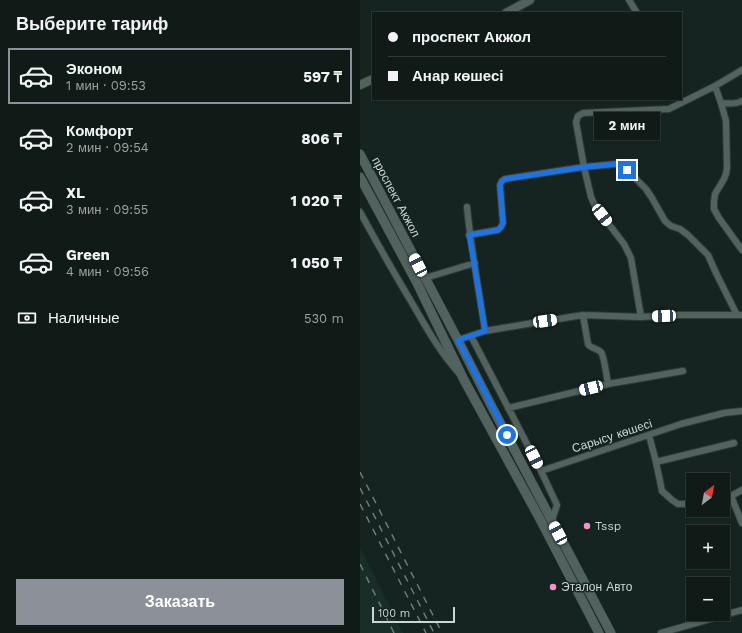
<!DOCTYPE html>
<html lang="ru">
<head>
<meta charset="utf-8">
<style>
  body { margin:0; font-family:"Work Sans",sans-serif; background:#192421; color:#f1f3f6; height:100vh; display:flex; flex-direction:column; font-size:15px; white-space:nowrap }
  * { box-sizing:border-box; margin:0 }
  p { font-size:13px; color:#9ca1a2 }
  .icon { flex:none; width:22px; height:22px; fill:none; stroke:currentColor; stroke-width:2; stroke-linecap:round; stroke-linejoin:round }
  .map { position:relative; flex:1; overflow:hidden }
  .sheet { display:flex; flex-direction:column; background:#101b18; width:360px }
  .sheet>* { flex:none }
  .top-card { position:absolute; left:12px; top:12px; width:310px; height:88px; border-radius:0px; box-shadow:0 1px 3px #0004,0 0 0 1px #303937; display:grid; align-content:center; height:88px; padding:0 16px; background:#101b18 }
  .needle { width:26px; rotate:32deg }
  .tools { position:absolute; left:326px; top:473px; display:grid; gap:8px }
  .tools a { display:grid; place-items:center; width:44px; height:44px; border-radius:0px; background:#101b18; box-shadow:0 1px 3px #0004,0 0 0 1px #303937; font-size:20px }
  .scale { position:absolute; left:12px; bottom:10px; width:83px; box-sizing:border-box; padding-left:4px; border:2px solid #ccd5d2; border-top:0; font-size:11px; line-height:14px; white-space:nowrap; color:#ccd5d2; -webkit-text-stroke:3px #152420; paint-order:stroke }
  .end { position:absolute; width:18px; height:18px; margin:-9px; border:5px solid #1a73e8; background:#fff; box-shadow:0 0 0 2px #fff }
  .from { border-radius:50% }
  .bubble { position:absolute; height:28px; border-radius:0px; background:#101b18; box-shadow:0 1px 3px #0004,0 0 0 1px #303937; font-size:13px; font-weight:700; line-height:28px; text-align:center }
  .car { position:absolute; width:12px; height:24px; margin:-12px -6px; border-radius:5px; box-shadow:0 0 3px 1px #0007; background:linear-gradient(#fff 24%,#345 0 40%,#fff 0 76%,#345 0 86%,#fff 0) }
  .top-card b { display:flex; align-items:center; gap:14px; height:38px; font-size:15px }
  .top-card b+b { border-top:1px solid #303937 }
  .top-card i { width:10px; height:10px; background:#f1f3f6 }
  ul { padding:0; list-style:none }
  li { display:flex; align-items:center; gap:12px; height:56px; margin:0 8px 6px; padding:0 8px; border:2px solid transparent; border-radius:0px }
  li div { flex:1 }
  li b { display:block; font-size:15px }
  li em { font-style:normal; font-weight:700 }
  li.current { border-color:#8c9099 }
  li>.icon { width:36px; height:36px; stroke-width:1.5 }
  h2 { padding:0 16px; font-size:18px; line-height:48px }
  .pay { display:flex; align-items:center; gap:10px; height:44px; padding:0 16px; font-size:15px }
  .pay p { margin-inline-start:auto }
  .primary-button { display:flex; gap:8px; margin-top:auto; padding:8px 16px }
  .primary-button a { flex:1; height:46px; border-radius:0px; background:#8c9099; color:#fff; font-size:16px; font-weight:700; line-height:46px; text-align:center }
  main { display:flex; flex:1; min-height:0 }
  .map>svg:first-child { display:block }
  .built { fill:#182f29 }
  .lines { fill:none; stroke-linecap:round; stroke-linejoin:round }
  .minor-casing { stroke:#323d3a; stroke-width:8 }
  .tertiary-casing { stroke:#323d3a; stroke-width:10 }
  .secondary-casing { stroke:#323d3a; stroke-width:10 }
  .minor { stroke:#52635f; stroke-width:6 }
  .tertiary { stroke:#52635f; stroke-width:8 }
  .secondary { stroke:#52635f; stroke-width:9 }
  .rail { stroke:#6e7a76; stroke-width:1.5; stroke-dasharray:7 7; stroke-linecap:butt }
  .route { stroke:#1a73e8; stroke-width:5 }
  .poi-dot { fill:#f890cb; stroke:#152420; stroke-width:1.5 }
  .labels { text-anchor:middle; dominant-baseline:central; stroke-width:3; stroke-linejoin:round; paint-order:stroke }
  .street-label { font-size:12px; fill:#ccd5d2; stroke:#152420 }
  .poi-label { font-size:12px; fill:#ccd5d2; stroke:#152420; text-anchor:start }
</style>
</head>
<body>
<main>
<section class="sheet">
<h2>Выберите тариф</h2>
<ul>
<li class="current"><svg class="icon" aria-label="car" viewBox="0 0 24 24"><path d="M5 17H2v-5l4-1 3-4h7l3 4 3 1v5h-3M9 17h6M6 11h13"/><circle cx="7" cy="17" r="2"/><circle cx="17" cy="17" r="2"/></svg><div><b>Эконом</b><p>1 мин · 09:53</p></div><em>597 ₸</em></li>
<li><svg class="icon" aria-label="car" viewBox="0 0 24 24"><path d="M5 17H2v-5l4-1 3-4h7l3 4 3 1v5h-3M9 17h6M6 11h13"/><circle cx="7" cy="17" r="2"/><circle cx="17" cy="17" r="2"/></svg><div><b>Комфорт</b><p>2 мин · 09:54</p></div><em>806 ₸</em></li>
<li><svg class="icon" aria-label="car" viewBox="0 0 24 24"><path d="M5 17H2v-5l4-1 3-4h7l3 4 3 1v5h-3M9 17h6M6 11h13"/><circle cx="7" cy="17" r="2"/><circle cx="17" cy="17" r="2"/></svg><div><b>XL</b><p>3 мин · 09:55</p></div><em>1 020 ₸</em></li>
<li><svg class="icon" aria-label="car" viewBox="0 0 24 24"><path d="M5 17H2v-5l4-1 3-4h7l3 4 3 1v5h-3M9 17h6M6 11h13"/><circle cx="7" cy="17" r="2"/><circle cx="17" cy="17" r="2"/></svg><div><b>Green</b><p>4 мин · 09:56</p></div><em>1 050 ₸</em></li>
</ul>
<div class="pay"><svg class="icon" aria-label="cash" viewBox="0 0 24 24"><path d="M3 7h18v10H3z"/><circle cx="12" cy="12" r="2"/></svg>Наличные<p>530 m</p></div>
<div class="primary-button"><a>Заказать</a></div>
</section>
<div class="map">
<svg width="382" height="633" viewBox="0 0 382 633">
  <rect width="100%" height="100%" fill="#152420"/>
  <!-- built -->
  <path class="built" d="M0,547l43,86h-43z"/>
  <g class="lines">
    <!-- minor casing -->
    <g class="minor-casing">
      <path id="minor" d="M269,0l8,13
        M355,86l6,17
        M382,101c-7,4 -14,2 -21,2l5,18 1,47 -1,6 -2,5 -9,15 -1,8v7l5,9 23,32
        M107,207c4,42 12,83 18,124
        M0,212c17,31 34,61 52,91 14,24 27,48 46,69
        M109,235l29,-5 3,-3 2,-4 -3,-38 2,-4 3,-2 79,-12 32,-3 6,1 24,24 6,9 13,23 6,5 9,3 8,6 20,20 9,20 20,40
        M65,278l50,-15
        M223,315l5,29c3,5 9,4 13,8 3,4 6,26 7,32
        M281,317l-10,-59 -7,-14 -29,-38 -4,-9 -7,-30 -8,-45 2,-6 5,-3 86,-4 46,-23 27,-16
        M111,336l70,135 16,34 -5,15
        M98,340l27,-9 48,-8 50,-8 58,2 34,-2h67
        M148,408l100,-24 75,-13
        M289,435l7,27 6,29 10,9 6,4h6l9,-1
        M296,462l78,-19
        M181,471l140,-47 43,-11 18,-2
        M371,496l11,27
        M363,497l8,-1 11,-6
        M301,633l81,-23"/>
    </g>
    <!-- tertiary casing -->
    <g class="tertiary-casing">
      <path id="tertiary" d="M146,13l24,-13
        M0,85l13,-6"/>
    </g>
    <!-- secondary casing -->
    <g class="secondary-casing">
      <path id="secondary" d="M0,154l98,186 35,69 118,224
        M0,177l57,106 47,97 77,141 58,112"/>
    </g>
    <!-- minor -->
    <use href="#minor" class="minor"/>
    <!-- tertiary -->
    <use href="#tertiary" class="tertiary"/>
    <!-- secondary -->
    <use href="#secondary" class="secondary"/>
    <!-- rail -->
    <path class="rail" d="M0,472l82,161
      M0,488l74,145
      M0,504l66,129
      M0,564l34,69"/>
  </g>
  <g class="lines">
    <!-- route -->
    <path class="route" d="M147,435l-49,-95 27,-9 -11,-68 -5,-28 29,-5 3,-3 2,-4 -3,-38 2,-4 3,-2 79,-12 32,-3 6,1 5,5"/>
  </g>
  <!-- markers -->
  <g class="poi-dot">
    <circle cx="227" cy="526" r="4"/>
    <circle cx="193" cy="587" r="4"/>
  </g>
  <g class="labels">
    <!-- street labels -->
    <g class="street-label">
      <text transform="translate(36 197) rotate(62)">проспект Акжол</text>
      <text transform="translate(252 436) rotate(-18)">Сарысу көшесі</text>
    </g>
    <!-- poi labels -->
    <g class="poi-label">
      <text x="235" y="526">Tssp</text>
      <text x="201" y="587">Эталон Авто</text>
    </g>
  </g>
</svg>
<div class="tools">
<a><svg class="needle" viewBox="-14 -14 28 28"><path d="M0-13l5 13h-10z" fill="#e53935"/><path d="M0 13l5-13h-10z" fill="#9ca1a2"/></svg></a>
<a>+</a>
<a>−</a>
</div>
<div class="scale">100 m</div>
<i class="end from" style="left:147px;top:435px"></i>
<i class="end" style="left:267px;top:170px"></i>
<div class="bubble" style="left:234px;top:112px;width:66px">2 мин</div>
<i class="car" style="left:242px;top:215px;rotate:142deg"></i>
<i class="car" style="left:58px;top:265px;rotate:333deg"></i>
<i class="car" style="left:304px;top:316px;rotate:268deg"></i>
<i class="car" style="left:185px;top:321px;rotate:82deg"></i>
<i class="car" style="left:231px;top:388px;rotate:256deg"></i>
<i class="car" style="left:174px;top:457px;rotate:153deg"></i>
<i class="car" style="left:198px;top:533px;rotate:332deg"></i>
<div class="top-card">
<b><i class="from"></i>проспект Акжол</b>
<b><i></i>Анар көшесі</b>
</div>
</div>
</main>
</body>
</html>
